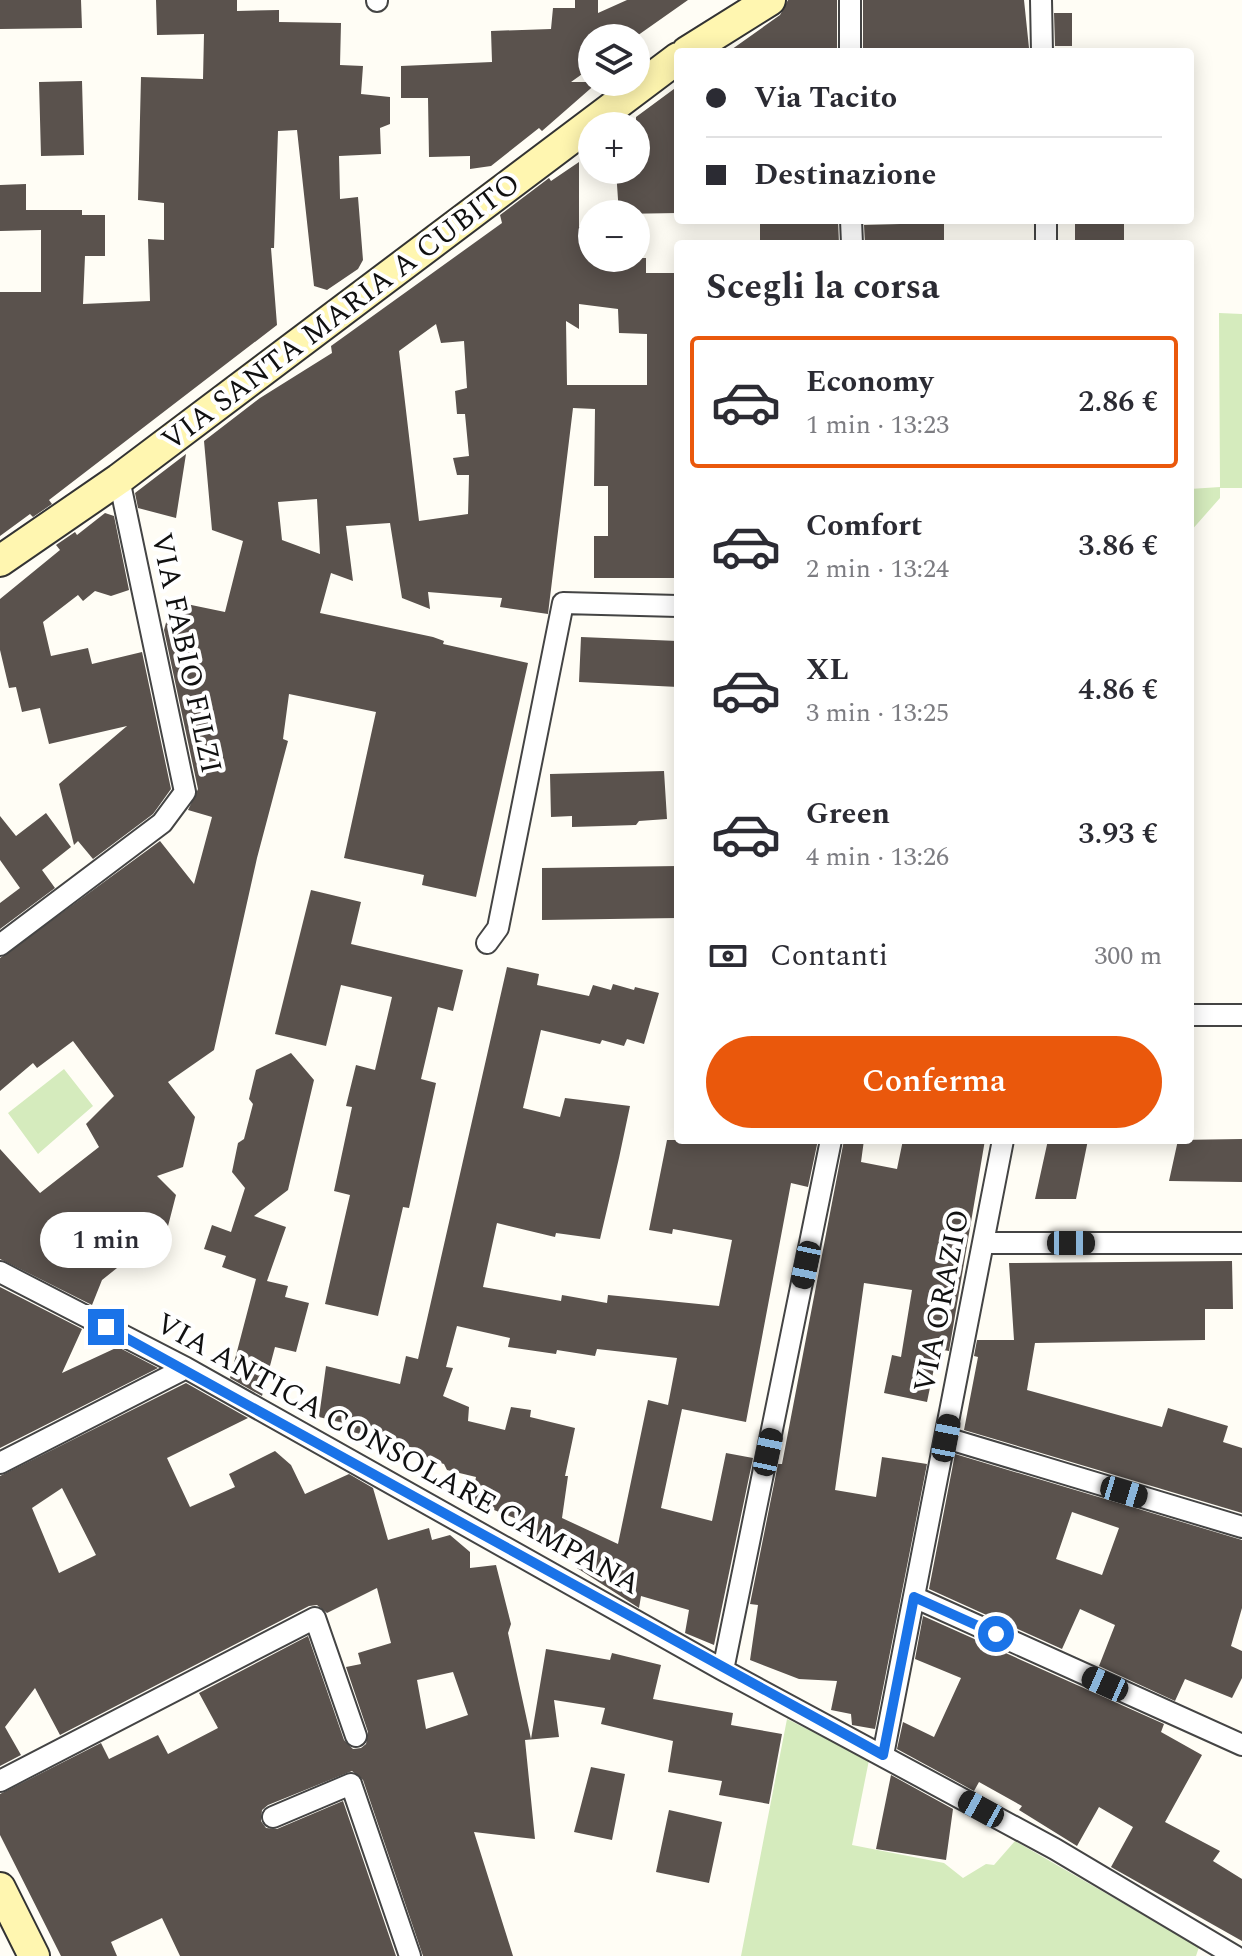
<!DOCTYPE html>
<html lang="it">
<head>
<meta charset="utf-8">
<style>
  body { margin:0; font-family:Spectral,serif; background:#f7f7f7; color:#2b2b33; height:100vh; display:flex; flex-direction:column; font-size:30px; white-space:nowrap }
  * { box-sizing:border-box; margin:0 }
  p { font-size:26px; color:#7c7c81 }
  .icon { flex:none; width:44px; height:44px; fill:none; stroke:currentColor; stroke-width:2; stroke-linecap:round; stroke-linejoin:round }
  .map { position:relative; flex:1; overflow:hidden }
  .panel { position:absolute; left:674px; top:240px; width:520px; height:904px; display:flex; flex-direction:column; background:#fff; border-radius:8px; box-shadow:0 4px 20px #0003 }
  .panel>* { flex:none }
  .top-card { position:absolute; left:674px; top:48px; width:520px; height:176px; border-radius:8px; box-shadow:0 4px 20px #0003; display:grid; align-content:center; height:176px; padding:0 32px; background:#fff }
  .controls { position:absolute; left:578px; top:24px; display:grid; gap:16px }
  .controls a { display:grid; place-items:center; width:72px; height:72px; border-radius:50%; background:#fff; box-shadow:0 4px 20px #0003; font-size:40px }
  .end { position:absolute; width:36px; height:36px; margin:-18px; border:10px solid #1a73e8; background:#fff; box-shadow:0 0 0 4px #fff }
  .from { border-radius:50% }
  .bubble { position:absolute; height:56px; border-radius:28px; background:#fff; box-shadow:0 4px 20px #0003; font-size:26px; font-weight:600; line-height:56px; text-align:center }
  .car { position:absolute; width:24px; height:48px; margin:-24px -12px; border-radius:10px; box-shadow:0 0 6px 2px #0007; background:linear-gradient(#222 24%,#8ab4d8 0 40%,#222 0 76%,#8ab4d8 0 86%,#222 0) }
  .top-card b { display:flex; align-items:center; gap:28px; height:76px; font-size:30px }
  .top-card b+b { border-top:2px solid #e1e1e2 }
  .top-card i { width:20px; height:20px; background:#2b2b33 }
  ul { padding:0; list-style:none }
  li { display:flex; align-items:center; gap:24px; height:132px; margin:0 16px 12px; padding:0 16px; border:4px solid transparent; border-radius:8px }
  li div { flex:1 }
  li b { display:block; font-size:30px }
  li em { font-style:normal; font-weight:600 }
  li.selected { border-color:#ea580c }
  li>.icon { width:72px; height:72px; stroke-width:1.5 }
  h2 { padding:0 32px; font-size:36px; line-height:96px }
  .pay { display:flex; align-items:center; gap:20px; height:88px; padding:0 32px; font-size:30px }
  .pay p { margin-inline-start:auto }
  .primary-button { display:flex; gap:16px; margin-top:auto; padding:16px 32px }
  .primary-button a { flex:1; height:92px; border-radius:48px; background:#ea580c; color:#fff; font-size:32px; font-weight:600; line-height:92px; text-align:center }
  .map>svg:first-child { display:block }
  .green { fill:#d5ebbd }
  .building { fill:#5a524d; fill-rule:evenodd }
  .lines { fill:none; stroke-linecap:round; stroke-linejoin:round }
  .minor-casing { stroke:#444; stroke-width:24 }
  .secondary-casing { stroke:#333; stroke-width:34 }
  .minor { stroke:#fff; stroke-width:20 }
  .secondary { stroke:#fff6b0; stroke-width:30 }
  .route { stroke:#1a73e8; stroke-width:10 }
  .labels { text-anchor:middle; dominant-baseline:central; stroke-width:8; stroke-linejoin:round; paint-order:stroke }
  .street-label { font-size:30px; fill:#111; stroke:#fff }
</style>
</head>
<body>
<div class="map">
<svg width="1242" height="1956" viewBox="0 0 1242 1956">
  <rect width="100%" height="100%" fill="#fffdf5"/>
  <!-- green -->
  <path class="green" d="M1219,313l23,1v174h-22v10l-30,34v-43l30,-2z
    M64,1069l29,37 -55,48 -30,-41z
    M787,1719l82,41 -17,85 92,18 19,15 23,-14 8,1 21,-24 184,106 -3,9h-455z"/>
  <!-- building -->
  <path class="building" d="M0,0h81l1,28 -82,1z
    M156,0h81v11l42,-1v12l62,1 -1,42 23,1 -2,28 29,3v27l-10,4 1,26 -42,2 1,43 18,-2 5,63 -5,9 -31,21 -13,-4 -17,-156 -19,1 -4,117h-3l6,77 -228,175 3,4 -19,13 -3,-3 -30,22v-244h41v-62l-41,1v-46l26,-1v26h56v5h23v41h-20l-2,48 67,-3 -2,-62 16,1v-37l-26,-3 3,-123 62,2 1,-45 -47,1z
    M575,0h23v13l29,-13h61l-54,38h-42v29l-21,15h27l-56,49 -3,-3 -48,38 -21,3v-13l-41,1 -1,-59h-27v-32l91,-4 -1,-31 60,-2 2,-21h22z
    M788,0h49v52h-109l52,-37z
    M863,0h161l5,48 -28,4h-52l-1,-4 -85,1z
    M1054,13h18v33h-17z
    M82,81l2,74 -43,1 -2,-74z
    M678,86v127l-59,1 -3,-44h20v-53z
    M579,162v65l13,1v30h54v15h32v305h-84v-42h14v-50h-14l1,-77 -22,-1 -25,206 -48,-7 2,-9 -74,-6 2,17 -28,-11 -12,-75 -44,3 7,55 -22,-8 -11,40 113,24 11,4 -1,3 85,19 -52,234 -54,-12 2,-10 -80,-17 32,-146 -87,-18 -6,45 5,2 -31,117 -43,192 -46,32 27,35 -12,50 -26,9 19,19 -17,66 -12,-17 -45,36 -10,25 -92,-46v-110l40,44 59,-46 -13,-23 28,-28 -41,-55 -36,27 -4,-5 -33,28v-133l160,-117 34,43 18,-67 -24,-7 10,-21 -34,-159 8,-29 53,11 18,-71 -31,-11 -8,-89 56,-43 72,-45 -1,-7 171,-123 -2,-8 49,-37 2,3zM579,304l39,5 1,24 28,1v51h-80l-1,-64 13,8zM436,324l5,19 23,-2 3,47 -12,3 2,23h8l4,42 -16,2 4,17h12l-1,39 -49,7 -20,-170zM317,499l3,55 -38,-14 -4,-38z
    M760,220h78l1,24h-79z
    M900,220h44v24h-79l-1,-19 36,-1z
    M1075,220h49v24h-49z
    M186,454l-10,64 -38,-10 -3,-15z
    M105,513l9,3 15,74 -18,6 -16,-5 -12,10 -5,-6 -35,27 8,34 37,-8 4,16 50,-12 29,137 -18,25 -60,45 -15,-18 -4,4 -15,-61 68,-58 -78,18 -9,-36 -18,4 -6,-25 -7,1 -9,-38v-51l60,-49 -4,-5 19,-13 2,3z
    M581,637l97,4v46l-99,-5z
    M664,771l3,48 -28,2 -3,4 -64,2v-11l-21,1 -1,-43z
    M46,813l25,34 -29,23 13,18 -55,41v-26l20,-15 -20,-28v-44l16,20z
    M678,866v52l-136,2v-52z
    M311,890l50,12 -10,42 112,26 -10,41 -15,-4 -17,72 15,4 -27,125 -6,-1 -25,109 -53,-12 25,-109 -16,-4 18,-84 -6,-1 10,-41 19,5 17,-73 -51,-12 -15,61 -51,-12z
    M507,967l32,7 -2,11 52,11 4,-11 18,5 2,-6 21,6 1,-3 24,6 -15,51 -17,-5 -3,7 -22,-6 -2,4 -59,-14 -18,78 37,9 5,-19 65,8 -11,52 -19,81 -44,-6 -1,4 -58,-14 -14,64 78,14 1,-6 45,8 1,-8 111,11 13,-66 -59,-11 -1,5 -23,-4 18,-90h151l-10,47 -17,-4 -45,239 -64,-13 -21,99 51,13 14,-68 27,5 -39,187 -29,-12 4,-23 -48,-14 -2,12 -62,-40 7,-25 -64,-9 2,-13 -51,-20 5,-24 -29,-7 -3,-6 -27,-8 -3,-8 -69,-18 2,-6 -28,-7 7,-51 74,18 6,-28 12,3zM457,1326l53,12 -2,9 48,7 1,-4 38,6 2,-7 80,9 -9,47 -20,-5 -30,144 -56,-26 6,-42h-3l10,-48 -45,-11 1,-7 -20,-3 -6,23 -37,-9 1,-14 -26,-11 10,-28 -7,-1z
    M291,1053l23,27 -26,110 -34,26 32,11 -19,54 21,5 -3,11 24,6 -13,49 -21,-5 -13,49 -32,-18 26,-99 -34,-12 4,-11 -22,-7 8,-24 19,7 14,-44 -13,-16 6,-29 6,-4 9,-35 -4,-5 7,-29z
    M1242,1139v43l-73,-1 9,-41z
    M844,1140h20l-3,22 36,7 6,-29h82l-36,211 -11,-2 -11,53 -43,-9 8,-38 9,2 11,-67 -48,-7 -29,207 41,7 6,-40 45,7 -52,265 -23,-4 -1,-11 -20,-4 6,-29 -38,-2 -49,-19 8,-55 -8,-1 28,-140h4z
    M1048,1140h40l-12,59h-41z
    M1232,1261l1,48h-28v31l-170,3 -8,47 135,37 6,-19 60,18 -5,16 19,6v65l-278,-83 14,-73 -4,-1 3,-16h37l-5,-77z
    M0,1287l82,42 -20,44 56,-26 40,21 -158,80z
    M186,1383l62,35 -81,40 23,49 45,-20 -6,-13 46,-23 16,14 14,29 44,-20 24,14 15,52 41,-12 3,12 18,-5 20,17v16l26,-3 15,59 -3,9 23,106 15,-90 64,11 2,-7 49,12 -8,34 80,14 -2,12 51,9 -13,70 -50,-9 3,-14 -54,-9 5,-31 -72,-17 4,-16 -51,-8 5,37 -34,3 10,99 -61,-7 39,124h-90l-60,-176 -11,-9 -84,34 -6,5 -1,11 5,7 11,1 66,-28 53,155h-216l-18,-38 -51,24 6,14h-56l-61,-121v-41l101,-51 8,16 49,-24 10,19 50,-26 -19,-35 109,-57 36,104 9,9 8,-1 5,-4 2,-12 -22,-65 15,-3 -3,-11 33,-10 -14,-55 -50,25 -10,-8 -8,1 -249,129 -25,-47 -30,39 16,28 -21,11v-290zM62,1488l34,67 -37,18 -27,-65zM453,1672l15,43 -42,14 -9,-49z
    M955,1454l287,86v68l-11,38 11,5v27l-10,20 -47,-19 -10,22 -76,-35 16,-41 -35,-16 -18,40 -133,-60zM1072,1512l47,16 -17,47 -46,-16z
    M923,1616l241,108 -3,8 41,23 -37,67 55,29 -7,10 29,18v62l-131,-74 22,-40 -34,-20 -22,39 -58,-36 3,-4 -43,-24 -5,9 -77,-42 6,-27 31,15 27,-59 -46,-19z
    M591,1767l34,7 -13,66 -38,-8z
    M891,1775l62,34 -7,51 -70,-11z
    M669,1810l53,12 -13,61 -53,-11z"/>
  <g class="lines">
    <!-- minor casing -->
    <g class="minor-casing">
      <path id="minor" d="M377,0v1
        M850,0v52
        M1041,0l1,52
        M851,220l1,24
        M1046,220v24
        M487,943l11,-15 65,-325 115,3
        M0,945l162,-122 23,-31 -66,-313
        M1190,1015h52
        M985,1243h257
        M0,1272l186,96 537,302 332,179 180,107
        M946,1438l296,89
        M0,1463l186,-95
        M914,1597l328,148
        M723,1670l108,-530
        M883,1755l120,-615
        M0,1781l315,-163 41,118
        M273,1817l78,-33 59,172"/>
    </g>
    <!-- secondary casing -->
    <g class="secondary-casing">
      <path id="secondary" d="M687,52l83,-52
        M0,561l119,-82 559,-421
        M0,1888l34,68"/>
    </g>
    <!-- minor -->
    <use href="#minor" class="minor"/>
    <!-- secondary -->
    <use href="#secondary" class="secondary"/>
  </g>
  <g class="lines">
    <!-- route -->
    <path class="route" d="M106,1327l777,428 31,-158 82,37"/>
  </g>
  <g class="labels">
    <!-- street labels -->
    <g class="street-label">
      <text transform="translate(341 312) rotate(-37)">VIA SANTA MARIA A CUBITO</text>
      <text transform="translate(186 653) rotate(78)">VIA FABIO FILZI</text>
      <text transform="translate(942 1301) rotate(-79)">VIA ORAZIO</text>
      <text transform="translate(398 1454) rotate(29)">VIA ANTICA CONSOLARE CAMPANA</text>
    </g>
  </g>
</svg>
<div class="controls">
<a><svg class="icon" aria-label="layers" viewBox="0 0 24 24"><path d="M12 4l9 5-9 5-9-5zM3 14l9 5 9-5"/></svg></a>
<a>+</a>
<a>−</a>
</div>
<i class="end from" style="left:996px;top:1634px"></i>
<i class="end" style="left:106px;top:1327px"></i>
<div class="bubble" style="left:40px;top:1212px;width:132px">1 min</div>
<i class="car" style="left:1071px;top:1243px;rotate:90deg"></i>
<i class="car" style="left:806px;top:1265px;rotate:192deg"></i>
<i class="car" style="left:946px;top:1438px;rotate:11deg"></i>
<i class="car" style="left:768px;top:1452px;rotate:12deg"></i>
<i class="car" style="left:1124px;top:1492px;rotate:107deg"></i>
<i class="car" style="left:1105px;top:1684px;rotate:294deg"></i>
<i class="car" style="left:981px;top:1809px;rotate:299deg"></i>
<div class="top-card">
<b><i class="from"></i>Via Tacito</b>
<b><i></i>Destinazione</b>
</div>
<section class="panel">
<h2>Scegli la corsa</h2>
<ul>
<li class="selected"><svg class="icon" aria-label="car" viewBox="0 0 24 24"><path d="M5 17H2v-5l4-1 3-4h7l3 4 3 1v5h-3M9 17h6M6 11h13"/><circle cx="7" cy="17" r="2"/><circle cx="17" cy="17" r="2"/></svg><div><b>Economy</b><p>1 min · 13:23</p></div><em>2.86 €</em></li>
<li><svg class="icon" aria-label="car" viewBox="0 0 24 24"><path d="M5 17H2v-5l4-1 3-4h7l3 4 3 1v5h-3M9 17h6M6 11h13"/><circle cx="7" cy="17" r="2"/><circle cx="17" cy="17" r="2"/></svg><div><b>Comfort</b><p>2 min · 13:24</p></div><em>3.86 €</em></li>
<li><svg class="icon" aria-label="car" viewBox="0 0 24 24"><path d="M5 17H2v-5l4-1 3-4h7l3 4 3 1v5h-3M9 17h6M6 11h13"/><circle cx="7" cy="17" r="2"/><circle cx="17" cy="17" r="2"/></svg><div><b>XL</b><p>3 min · 13:25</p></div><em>4.86 €</em></li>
<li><svg class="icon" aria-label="car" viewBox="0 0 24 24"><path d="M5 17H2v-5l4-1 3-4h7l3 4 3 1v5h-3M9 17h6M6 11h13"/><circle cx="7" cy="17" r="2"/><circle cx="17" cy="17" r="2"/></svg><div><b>Green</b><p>4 min · 13:26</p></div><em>3.93 €</em></li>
</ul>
<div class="pay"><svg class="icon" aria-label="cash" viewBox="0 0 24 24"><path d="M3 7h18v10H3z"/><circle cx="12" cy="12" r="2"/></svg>Contanti<p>300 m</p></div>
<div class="primary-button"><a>Conferma</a></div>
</section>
</div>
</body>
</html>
